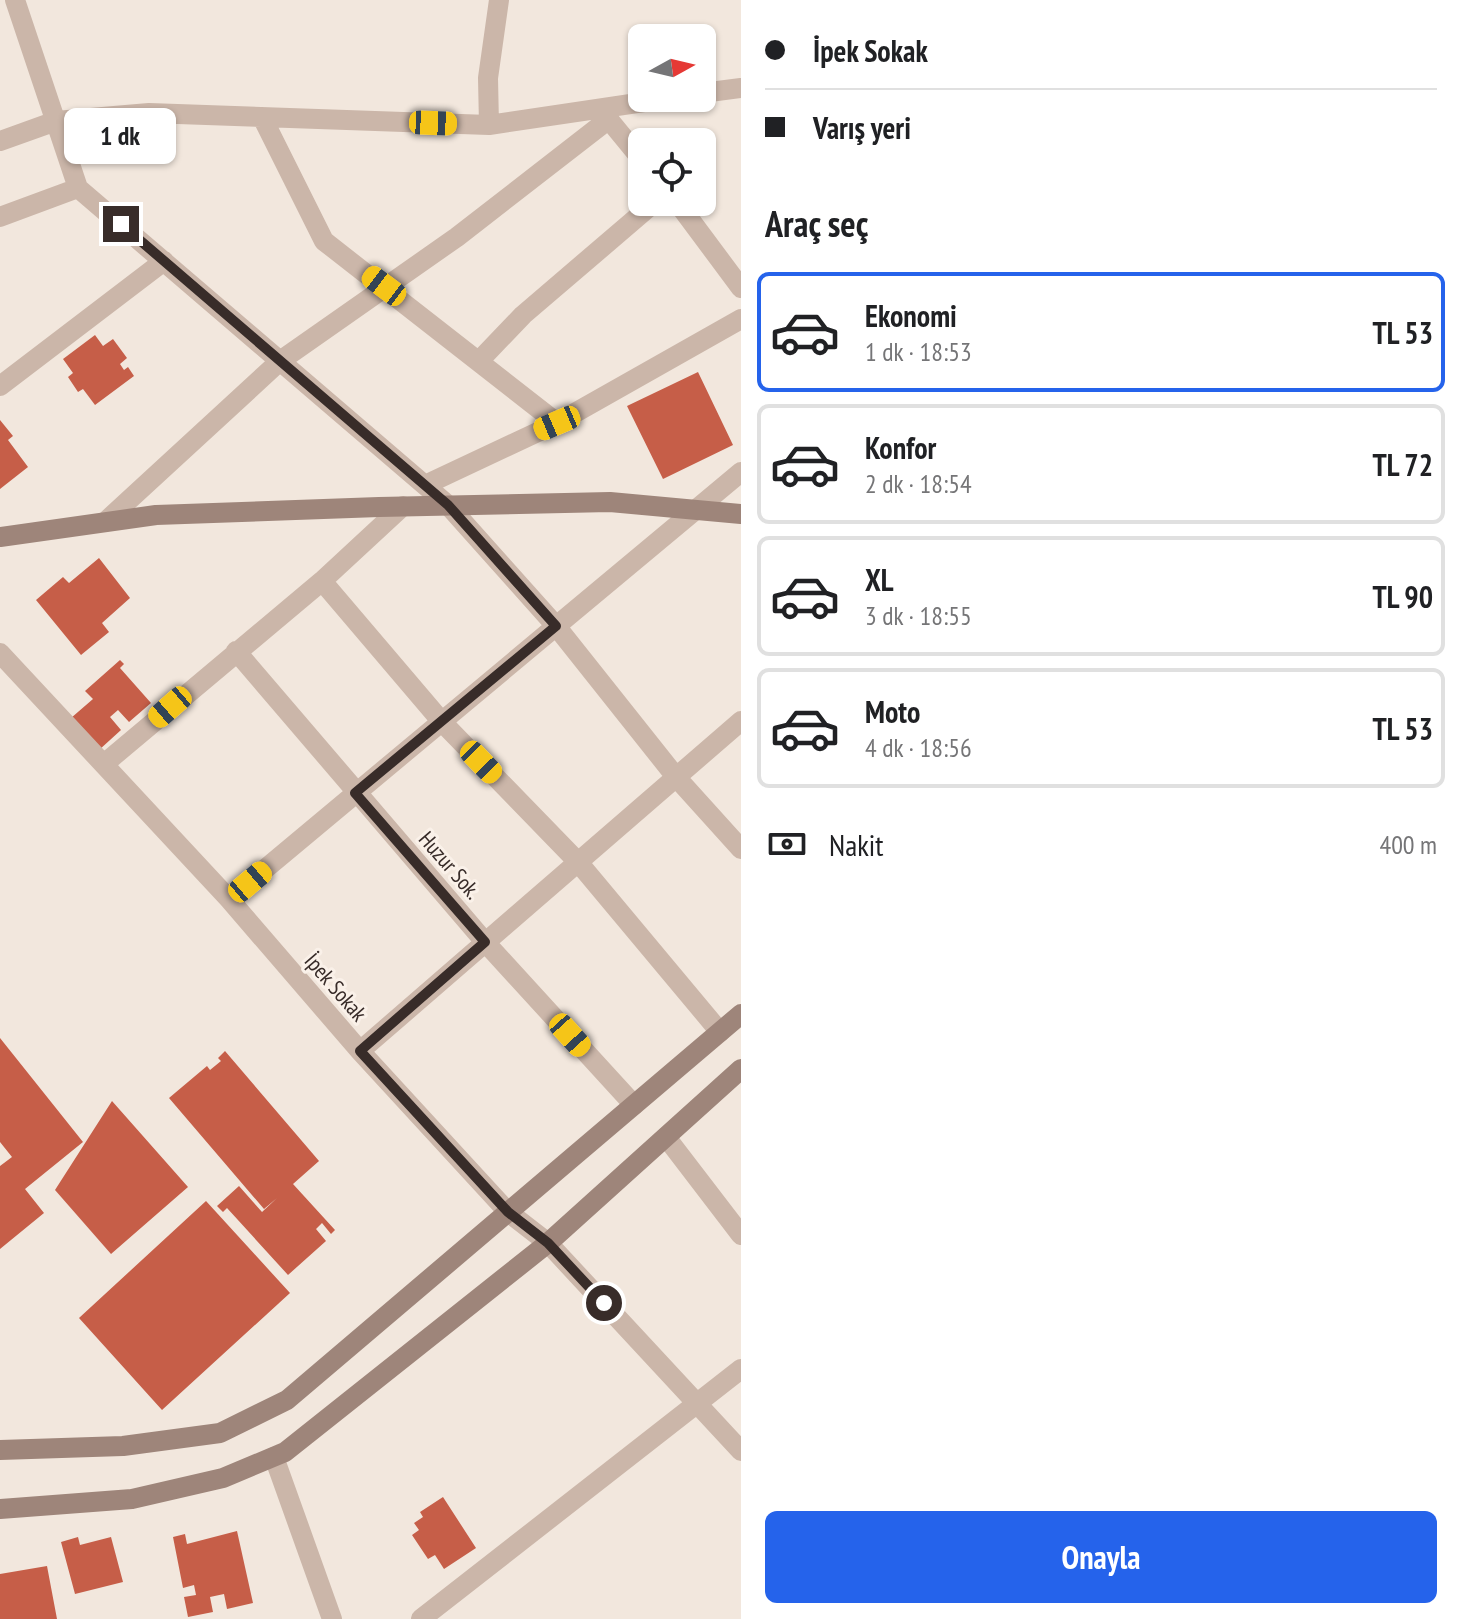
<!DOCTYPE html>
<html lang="tr">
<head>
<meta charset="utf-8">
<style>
  body { margin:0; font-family:"PT Sans Narrow",sans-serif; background:#f6f6f6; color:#202124; height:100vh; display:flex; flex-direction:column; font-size:30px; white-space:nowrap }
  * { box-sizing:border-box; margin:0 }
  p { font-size:26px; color:#757577 }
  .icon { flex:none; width:44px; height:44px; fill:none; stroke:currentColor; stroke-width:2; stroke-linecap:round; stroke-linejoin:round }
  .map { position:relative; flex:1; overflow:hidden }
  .details { display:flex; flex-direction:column; background:#fff; width:720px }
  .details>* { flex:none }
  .banner { display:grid; align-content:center; height:176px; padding:0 24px; background:#fff }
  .needle { width:52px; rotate:82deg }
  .controls { position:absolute; left:628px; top:24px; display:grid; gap:16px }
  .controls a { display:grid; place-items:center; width:88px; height:88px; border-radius:12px; background:#fff; box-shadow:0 2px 6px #0004; font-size:40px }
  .end { position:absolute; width:36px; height:36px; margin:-18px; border:10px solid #382c29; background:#fff; box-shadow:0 0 0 4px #fff }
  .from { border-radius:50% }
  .bubble { position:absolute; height:56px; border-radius:12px; background:#fff; box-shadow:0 2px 6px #0004; font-size:26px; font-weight:800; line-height:56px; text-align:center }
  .car { position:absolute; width:24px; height:48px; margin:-24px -12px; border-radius:10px; box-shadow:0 0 6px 2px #0007; background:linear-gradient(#f5c518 24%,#345 0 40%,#f5c518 0 76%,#345 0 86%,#f5c518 0) }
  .banner b { display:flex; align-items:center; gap:28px; height:76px; font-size:30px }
  .banner b+b { border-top:2px solid #e0e0e0 }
  .banner i { width:20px; height:20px; background:#202124 }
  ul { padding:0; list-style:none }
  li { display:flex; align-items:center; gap:24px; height:120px; margin:0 16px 12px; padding:0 8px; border:4px solid #e0e0e0; border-radius:12px }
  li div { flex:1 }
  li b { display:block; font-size:30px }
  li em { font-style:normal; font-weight:800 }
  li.selected { border-color:#2563eb }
  li>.icon { width:72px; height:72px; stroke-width:1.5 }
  h2 { padding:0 24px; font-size:36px; line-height:96px }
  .pay { display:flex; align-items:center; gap:20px; height:88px; padding:0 24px; font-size:30px }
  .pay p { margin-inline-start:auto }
  .button { display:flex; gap:16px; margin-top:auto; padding:16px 24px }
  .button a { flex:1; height:92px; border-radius:12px; background:#2563eb; color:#fff; font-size:32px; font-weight:800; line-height:92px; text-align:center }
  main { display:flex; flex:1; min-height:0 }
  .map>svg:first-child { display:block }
  .building { fill:#c65e48 }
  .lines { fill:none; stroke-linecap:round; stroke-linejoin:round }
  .street { stroke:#cbb6a9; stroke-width:20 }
  .secondary { stroke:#9e857a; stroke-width:20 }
  .route { stroke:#382c29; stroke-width:10 }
  .labels { text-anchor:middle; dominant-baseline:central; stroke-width:6; stroke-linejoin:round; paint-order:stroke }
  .street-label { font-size:22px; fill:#382c29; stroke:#faf1e9 }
</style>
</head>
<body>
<main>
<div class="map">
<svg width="741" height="1619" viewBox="0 0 741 1619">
  <rect width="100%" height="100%" fill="#f2e7dd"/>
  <!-- building -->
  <path class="building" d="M95,335l8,11 10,-7 14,19 -7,6 4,6 4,-3 6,9 -39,29 -12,-16 -5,3 -10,-15 5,-4 -10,-14z
    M698,372l35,73 -70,34 -36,-73z
    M0,420l13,16 -5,4 20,27 -28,22z
    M99,558l31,40 -28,25 7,9 -28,23 -45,-55 27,-23 6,6z
    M120,660l4,4 -4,4 31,35 -22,19 -11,-12 -8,7 11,13 -22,20 -28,-32 22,-19 -8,-8z
    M0,1038l83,104 -58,47 19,24 -44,36v-83l12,-9 -12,-15z
    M225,1051l94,110 -26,23 42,46 -4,4 -9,-11 -6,6 10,12 -38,34 -61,-67 -4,4 -6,-6 22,-20 23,26 15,-14 -13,11 -95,-111 38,-32 3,4 11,-9 -3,-3z
    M112,1101l76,86 -77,67 -56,-64z
    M206,1201l84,92 -128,117 -83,-92z
    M443,1497l33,51 -32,21 -9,-14 -7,4 -16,-24 7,-5 -5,-7 9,-6 -3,-5z
    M237,1531l16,72 -26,6 -3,-15 -14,3 3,15 -25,5 -4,-20 12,-2 -2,-10 -11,3 -10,-51 12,-3 2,10z
    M78,1537l2,8 31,-8 12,45 -48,12 -14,-52z
    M47,1566l10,53h-57v-45z"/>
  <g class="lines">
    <!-- street -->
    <path class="street" d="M15,0l63,188 370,317 108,121 120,151 65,72
      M702,93l39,-5
      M601,110l41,50
      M262,117l62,124 233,182
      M489,125l-1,-47 11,-78
      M0,141l56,-20 93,-8 340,12 182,-27
      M677,202l64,86
      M0,217l78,-29
      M479,361l44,-46 132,-113
      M0,386l164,-125
      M425,485l132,-62 184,-104
      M105,522l175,-161 177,-124 152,-118
      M322,581l120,141 136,140 142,170
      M236,651l249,291 149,163
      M0,653l229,246 131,152 148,161 40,31 193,208
      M104,764l218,-183 81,-75
      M229,899l512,-427
      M360,1051l381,-330
      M666,1137l75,98
      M274,1457l58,162
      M421,1619l320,-250"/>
    <!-- secondary -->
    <path class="secondary" d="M0,537l156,-22 223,-8 231,-5 131,12
      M0,1450l123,-4 97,-13 67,-33 454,-386
      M0,1509l132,-10 91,-21 62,-26 263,-209 193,-174"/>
  </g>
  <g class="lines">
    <!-- route -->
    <path class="route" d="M121,224l327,281 108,121 -201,167 130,149 -125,109 148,161 40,31 56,60"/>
  </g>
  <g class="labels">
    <!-- street labels -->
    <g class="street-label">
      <text transform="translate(450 865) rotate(49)">Huzur Sok.</text>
      <text transform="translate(336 987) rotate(49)">İpek Sokak</text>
    </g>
  </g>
</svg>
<div class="controls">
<a><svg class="needle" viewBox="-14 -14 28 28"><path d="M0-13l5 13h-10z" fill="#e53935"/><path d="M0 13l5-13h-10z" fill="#757577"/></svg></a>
<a><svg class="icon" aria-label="locate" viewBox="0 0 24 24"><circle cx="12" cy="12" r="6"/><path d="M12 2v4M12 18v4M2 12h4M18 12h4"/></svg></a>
</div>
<i class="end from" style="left:604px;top:1303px"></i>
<i class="end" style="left:121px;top:224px"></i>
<div class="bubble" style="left:64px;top:108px;width:112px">1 dk</div>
<i class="car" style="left:433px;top:123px;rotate:92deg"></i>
<i class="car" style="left:384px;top:286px;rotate:307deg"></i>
<i class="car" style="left:557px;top:423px;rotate:247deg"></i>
<i class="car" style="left:170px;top:707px;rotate:229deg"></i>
<i class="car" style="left:481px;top:762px;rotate:136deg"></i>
<i class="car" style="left:250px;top:882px;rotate:50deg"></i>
<i class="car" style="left:570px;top:1035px;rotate:138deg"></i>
</div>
<section class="details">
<div class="banner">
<b><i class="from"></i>İpek Sokak</b>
<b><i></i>Varış yeri</b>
</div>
<h2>Araç seç</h2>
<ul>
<li class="selected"><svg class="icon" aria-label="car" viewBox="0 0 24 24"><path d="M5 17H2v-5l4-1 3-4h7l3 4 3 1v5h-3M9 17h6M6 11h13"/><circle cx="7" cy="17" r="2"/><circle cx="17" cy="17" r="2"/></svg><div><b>Ekonomi</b><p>1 dk · 18:53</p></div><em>TL 53</em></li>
<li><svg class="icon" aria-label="car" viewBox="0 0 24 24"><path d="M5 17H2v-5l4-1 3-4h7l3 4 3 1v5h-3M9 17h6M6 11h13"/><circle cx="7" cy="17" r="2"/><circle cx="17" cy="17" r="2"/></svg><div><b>Konfor</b><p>2 dk · 18:54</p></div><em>TL 72</em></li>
<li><svg class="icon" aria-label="car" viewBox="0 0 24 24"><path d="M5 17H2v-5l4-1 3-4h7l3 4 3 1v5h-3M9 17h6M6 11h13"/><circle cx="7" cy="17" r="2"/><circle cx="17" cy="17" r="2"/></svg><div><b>XL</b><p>3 dk · 18:55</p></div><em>TL 90</em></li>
<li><svg class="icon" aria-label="car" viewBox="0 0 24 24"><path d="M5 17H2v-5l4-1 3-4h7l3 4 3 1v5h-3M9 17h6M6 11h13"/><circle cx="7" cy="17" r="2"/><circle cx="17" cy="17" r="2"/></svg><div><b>Moto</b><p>4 dk · 18:56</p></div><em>TL 53</em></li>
</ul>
<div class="pay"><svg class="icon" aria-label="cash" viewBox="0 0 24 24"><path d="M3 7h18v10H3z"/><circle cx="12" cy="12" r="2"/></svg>Nakit<p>400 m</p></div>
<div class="button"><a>Onayla</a></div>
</section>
</main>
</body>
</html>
